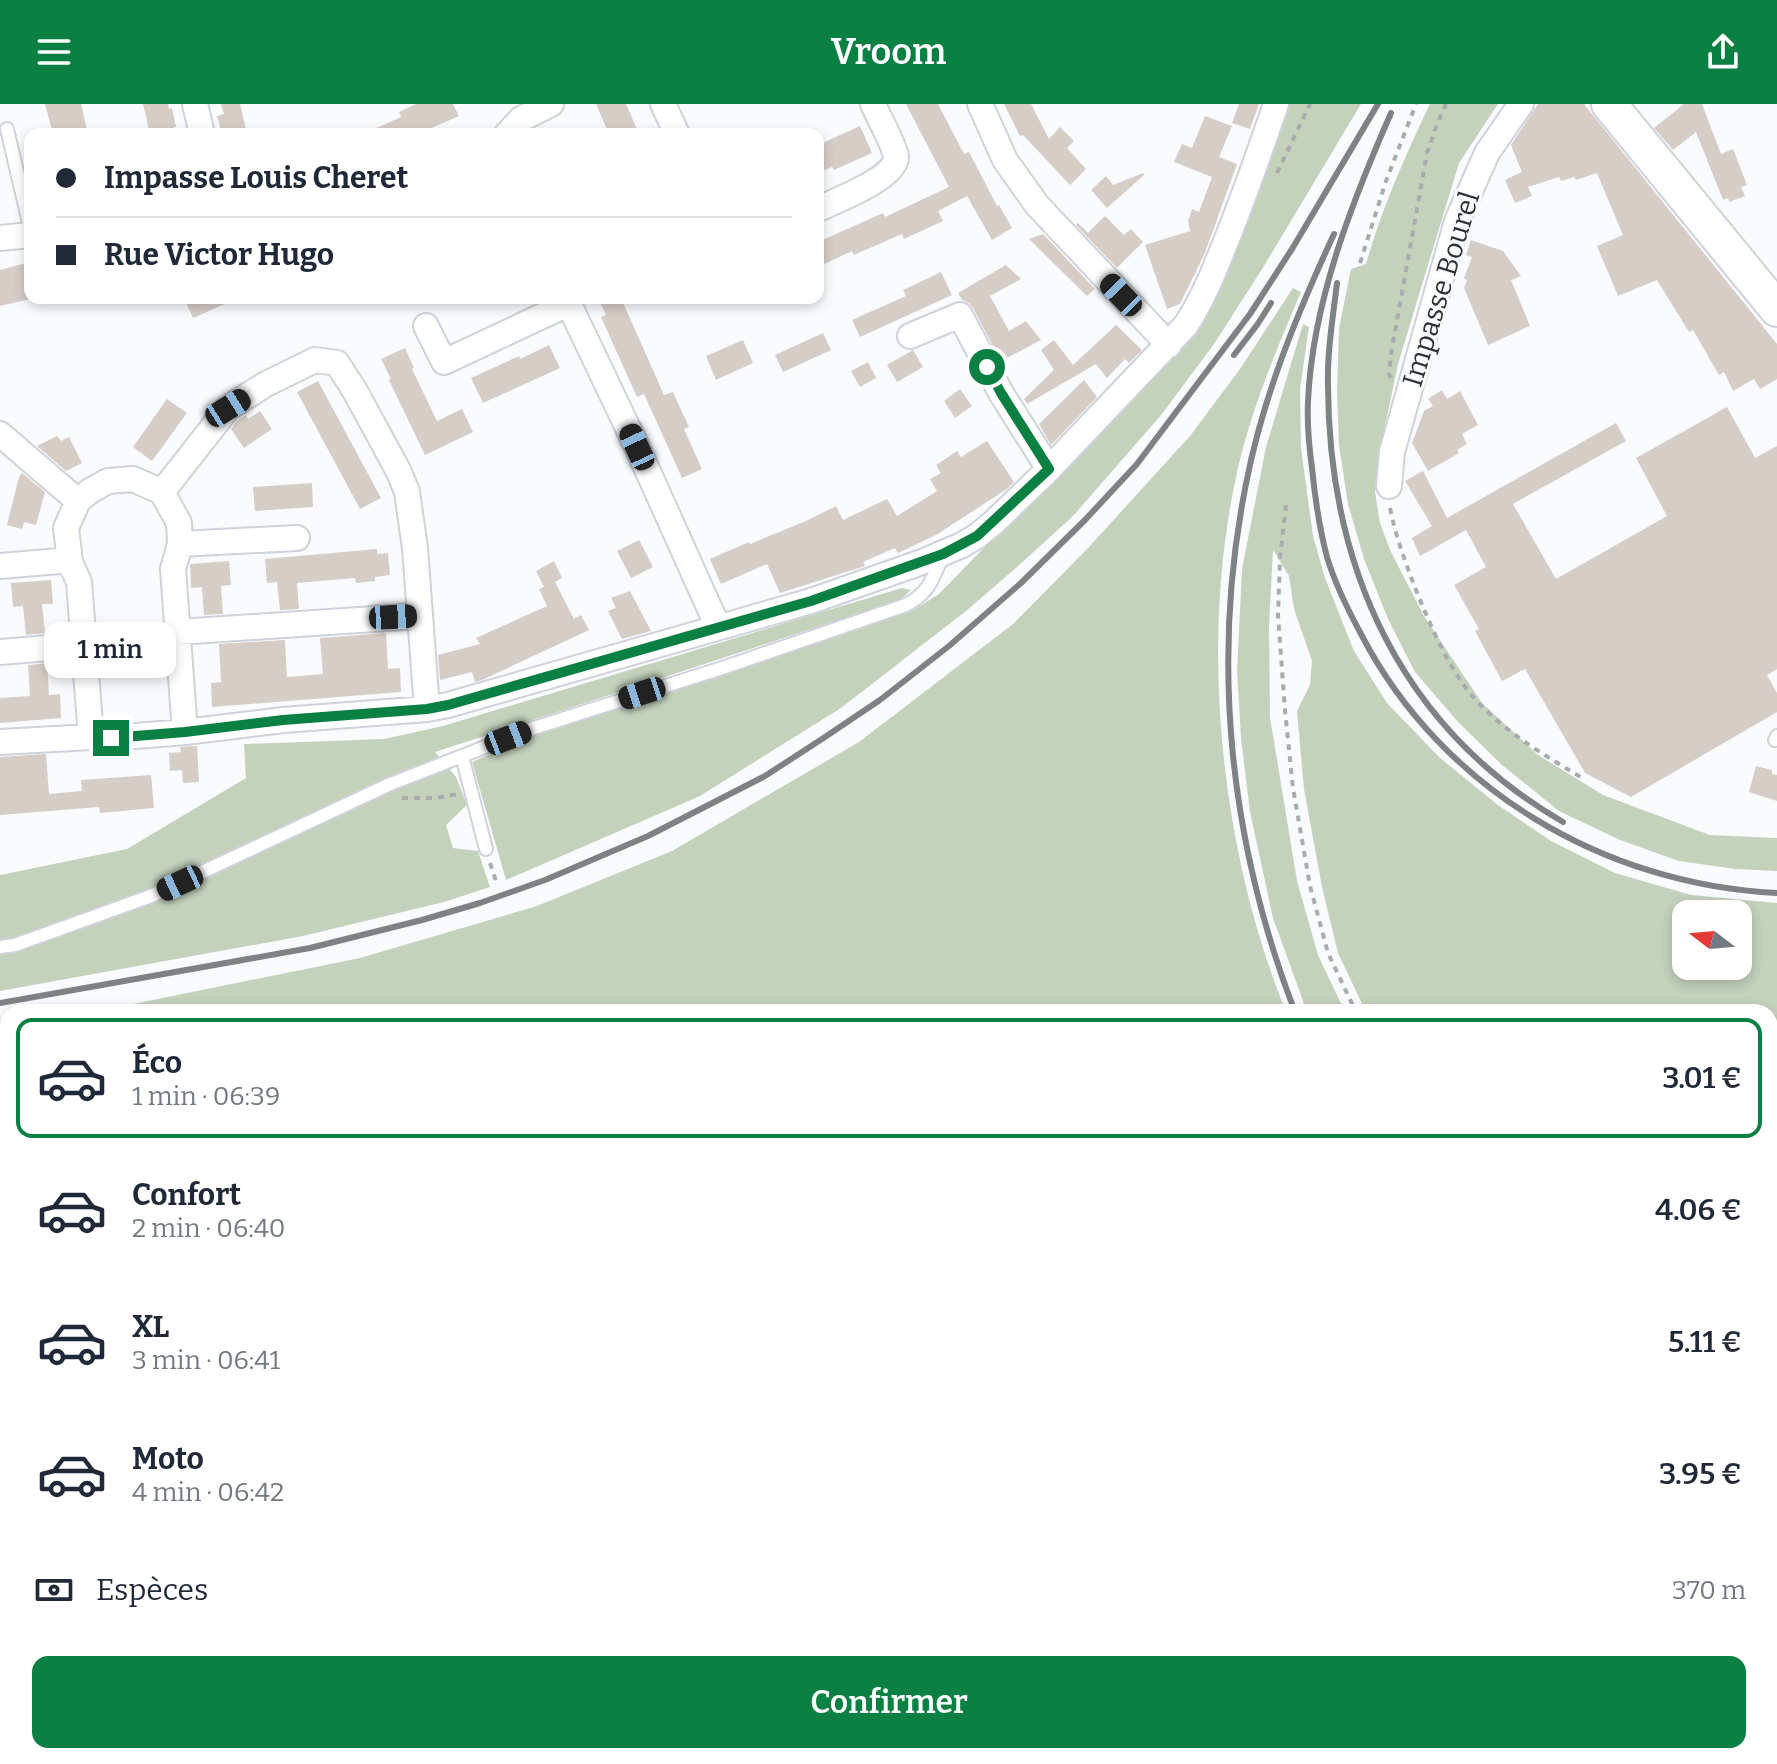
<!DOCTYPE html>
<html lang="fr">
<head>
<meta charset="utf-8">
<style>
  body { margin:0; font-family:Bitter,serif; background:#f2f2f3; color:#1f2937; height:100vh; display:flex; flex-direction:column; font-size:30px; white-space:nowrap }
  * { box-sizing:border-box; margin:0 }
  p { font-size:26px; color:#747a83 }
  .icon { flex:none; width:44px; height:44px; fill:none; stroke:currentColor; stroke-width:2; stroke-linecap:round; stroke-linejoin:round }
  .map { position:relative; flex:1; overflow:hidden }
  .drawer { position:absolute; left:0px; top:900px; width:1778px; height:760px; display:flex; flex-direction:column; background:#fff; border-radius:24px 24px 0 0; box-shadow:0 4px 12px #0003 }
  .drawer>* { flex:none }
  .guide { position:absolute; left:24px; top:24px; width:800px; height:176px; border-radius:16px; box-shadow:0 4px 12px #0003; display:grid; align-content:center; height:176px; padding:0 32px; background:#fff }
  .needle { width:52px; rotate:286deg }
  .buttons { position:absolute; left:1672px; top:796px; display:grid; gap:16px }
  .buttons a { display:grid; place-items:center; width:80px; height:80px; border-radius:16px; background:#fff; box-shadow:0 4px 12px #0003; font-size:40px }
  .end { position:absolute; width:36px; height:36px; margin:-18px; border:10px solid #0b8043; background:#fff; box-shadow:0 0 0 4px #fff }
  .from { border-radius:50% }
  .bubble { position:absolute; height:56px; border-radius:16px; background:#fff; box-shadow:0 4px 12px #0003; font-size:26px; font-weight:600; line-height:56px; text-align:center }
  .car { position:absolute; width:24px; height:48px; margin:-24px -12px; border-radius:10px; box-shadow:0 0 6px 2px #0007; background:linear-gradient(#222 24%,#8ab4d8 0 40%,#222 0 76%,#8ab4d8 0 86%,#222 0) }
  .guide b { display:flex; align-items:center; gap:28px; height:76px; font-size:30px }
  .guide b+b { border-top:2px solid #e0e1e3 }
  .guide i { width:20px; height:20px; background:#1f2937 }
  ul { padding:14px 0 0; list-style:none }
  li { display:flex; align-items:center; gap:24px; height:120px; margin:0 16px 12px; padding:0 16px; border:4px solid transparent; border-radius:16px }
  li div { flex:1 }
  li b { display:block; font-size:30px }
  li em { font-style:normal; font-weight:600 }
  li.on { border-color:#0b8043 }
  li>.icon { width:72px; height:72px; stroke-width:1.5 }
  .pay { display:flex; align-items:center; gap:20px; height:88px; padding:0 32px; font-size:30px }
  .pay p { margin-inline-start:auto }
  .action { display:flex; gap:16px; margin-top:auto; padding:16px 32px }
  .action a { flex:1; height:92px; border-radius:16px; background:#0b8043; color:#fff; font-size:32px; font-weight:600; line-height:92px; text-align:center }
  header { display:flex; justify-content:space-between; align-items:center; height:104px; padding:0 32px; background:#0b8043; color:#fff; font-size:36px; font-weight:600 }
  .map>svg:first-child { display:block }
  .green { fill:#c4d2bc; fill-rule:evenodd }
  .water { fill:#8bacba }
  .building { fill:#d7cdc7 }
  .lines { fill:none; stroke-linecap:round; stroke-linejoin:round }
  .lane-casing { stroke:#ced2db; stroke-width:16 }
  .street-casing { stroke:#ced2db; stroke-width:28 }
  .secondary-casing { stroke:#ced2db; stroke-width:38 }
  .path { stroke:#a9abaf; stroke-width:4; stroke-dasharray:6 6; stroke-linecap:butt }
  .lane { stroke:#fff; stroke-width:12 }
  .street { stroke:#fff; stroke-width:24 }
  .secondary { stroke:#fff; stroke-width:34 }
  .rail { stroke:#7f8185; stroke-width:6 }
  .route { stroke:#0b8043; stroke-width:10 }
  .labels { text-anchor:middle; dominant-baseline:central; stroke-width:6; stroke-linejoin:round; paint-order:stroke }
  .street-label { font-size:28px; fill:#2f3135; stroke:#f9fbff }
</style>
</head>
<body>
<header><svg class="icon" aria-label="menu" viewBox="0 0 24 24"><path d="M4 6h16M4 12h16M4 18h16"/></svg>Vroom<svg class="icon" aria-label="share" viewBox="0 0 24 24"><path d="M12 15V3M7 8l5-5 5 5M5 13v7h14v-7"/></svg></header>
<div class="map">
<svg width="1777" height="1660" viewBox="0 0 1777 1660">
  <rect width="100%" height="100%" fill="#f9fbff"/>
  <!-- green -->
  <path class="green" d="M1286,0h75l-97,162 -50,78 -52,70 -89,102 -56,51 -51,44 -125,97 -141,88 -194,84 -34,-118 62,-27 381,-126 24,-15 258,-266z
    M1430,0h68l-39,59 -61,201 -18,86 -5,42 5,31 10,27 34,66 58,87 56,52 65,40 107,40 67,3v33l-42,-2 -56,-8 -59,-21 -61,-29 -57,-46 -44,-43 -43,-50 -27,-53 -24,-60 -16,-55 -9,-59 -2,-54 2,-63 12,-59 15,-5c16,-56 39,-108 64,-160z
    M1293,184l8,4c-27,63 -54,128 -67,195 -34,167 -12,368 52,525h-1192l266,-54 177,-52 135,-55 187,-109 154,-118 76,-77 101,-111 50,-67z
    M1303,220l6,3 -9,62 1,59 12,88 12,42 29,73 33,52 53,55 58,47 53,36 64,32 76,22 86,8v129l-7,5v-25h-404l-28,-59 -16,-66 -18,-98 -7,-78 13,-26 2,-24 -18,-52 -5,-33 -16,-26 -4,77 1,90 27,164 21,74 27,57h-38l-34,-94 -23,-106 -9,-74 -4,-67 5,-102 24,-122zM1686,810h52v52h-52z
    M902,484l9,2 -11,10 -465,152 21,25 11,28 -21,20 7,23 25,3 12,36 -46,15 -141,34 -303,55v-116l127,-26 119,-71 -2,-34 140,-5 59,-13z
    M8,923v56l-8,1v-55z
    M1777,981v110l-7,4v-110z
    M8,1014v44l-8,1v-44z
    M8,1092v560h958l4,8h-970v-567z
    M1770,1300l7,1v96l-7,-4z
    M1770,1461l7,3v58l-7,-4z"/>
  <!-- water -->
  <path class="water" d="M726,1652h90l4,8h-91z"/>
  <!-- building -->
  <path class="building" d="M45,0h36l7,30h-35z
    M143,0h25l1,5 3,-1 4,19h-2l1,7h-25z
    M221,0h19l7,30h-25l-5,-18 7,-2z
    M416,0h37l6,12 -41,18h-55l38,-17 -2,-5z
    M596,0h30l13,30h-30z
    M906,0h32l26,50 5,-2 28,54 2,-1 13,23 -20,12 -25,-44 -29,15 5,10 -39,18 -2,-5 -48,21 -2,-4 -34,16v-25l65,-29 2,4 64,-30z
    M1004,0h27l18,35 11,-12 14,14 -7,7 19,21 -16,16 -47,-50 -3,1z
    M1239,0h20l-9,25 -18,-6z
    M1538,0h46l193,240v35l-17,10 -6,-10 -21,12 -9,-19 -5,3 -26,-45 -4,2 -32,-52 -39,16 -21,-50 26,-11 -26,-62 -21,7 -2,-3 -13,4 -2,-4 -31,10 4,9 -17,7 -10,-23 17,-8 -11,-27z
    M1684,0h18l19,50 12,-5 14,36 -6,2 4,9 -16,6 -1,-4 -5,2 -27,-68 -23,18 -19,-22z
    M1205,12l27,10 -13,31 18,7 -32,89 -25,51 -13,5 -22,-64 45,-14 -2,-10 4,-12 7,3 13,-35 -38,-15 8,-18 10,4z
    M860,22l12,27 -38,17 -2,-3 -14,6v-28z
    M1143,69l1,2 -37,33 -16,-18 15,-14 7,9z
    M1105,112l19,19 7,-6 12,13 -26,26 -41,-43 2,-2 10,10z
    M1043,130l52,55 -8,7 -58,-57z
    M1471,136l32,11 18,25 -10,4 19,46 -42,19 -24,-57 3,-8 -3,-2 8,-21 -6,-2z
    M30,158v37l-30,7v-36z
    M1006,161l15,14 -31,17 19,35 17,-10 15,19 -40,21 -28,-53 -4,-5 -7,-3 -4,-7z
    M941,168l11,23 -92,42 -8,-17 54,-24 -3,-6z
    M184,194h54l-45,20z
    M598,194h23l43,97 9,-3 16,35 -5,2 18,40 -20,9 -38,-84 -7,3 -36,-80 5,-2z
    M1116,221l26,25 -13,13 -4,-4 -18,19 -11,-14 -69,40 -3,-5 30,-29 -13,-20 13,-10 19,25z
    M823,229l8,17 -48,22 -8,-17z
    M743,236l10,23 -37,17 -10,-24z
    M549,241l11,23 -77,35 -12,-25 48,-22 1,3z
    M405,244l9,20 -2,1 25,52 25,-12 11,23 -48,23 -36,-75 2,-1 -10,-20z
    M913,246l10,17 -26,15 -10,-17z
    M868,258l8,16 -16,9 -9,-16z
    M1084,276l13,17 -46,48 -12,-21z
    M318,277l63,117 -21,11 -63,-117z
    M960,285l12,17 -17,12 -11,-17z
    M1442,286l5,9 13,-8 18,34 -16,9 5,10 -10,6 2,3 -31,18 -16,-28 12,-32 9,-5 -5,-7z
    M167,295l20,14 -35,48 -19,-14z
    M1727,303l28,51 22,-12v223l-10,6 10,18v19l-146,85 -46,-24 -60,-104 -23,12 -27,-50 4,-2 -25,-44 32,-18 -20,-37 -46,26 -8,-18 20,-12 -27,-45 18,-10 24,47 169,-95 10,18 -113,63 43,75 111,-63 -31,-58z
    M260,307l12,18 -28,19 -13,-19 5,-7 10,-7 2,4z
    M57,332l4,5 8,-4 13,26 -16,8 -29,-25z
    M987,337l27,41 -7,7 -71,46 -38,18 -3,-5 -32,14 2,4 -85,27 -13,-29 -46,20 -11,-25 39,-17 1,2 56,-23 30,-15 7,14 44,-21 10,17 40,-25 -7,-12 11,-6 -5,-8 21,-14 4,6z
    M22,369l23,19 -9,33 -12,-3 -2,7 -15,-4 12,-48z
    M312,379l1,24 -58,4 -2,-24z
    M639,436l14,27 -22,11 -14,-27z
    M377,445v5l11,-1 2,22 -15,2v4l-19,2 -1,-5 -58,5 2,26 -19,1 -3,-28 -10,1 -2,-24z
    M229,457l2,24 -10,1 2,28 -19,1 -2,-28 -11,1 -1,-24z
    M554,457l8,17 -7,4 19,37 7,-4 8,15 -107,50 -7,2 -3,-10 -32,8 -2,-25 42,-11 -4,-6 71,-32 -8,-17 5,-2 -8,-16z
    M51,476l2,24h-11l3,29 -19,2 -3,-29 -10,1 -2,-24z
    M630,487l21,40 -29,8 -14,-28 8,-3 -5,-10z
    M386,529l2,36 12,-1 1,24 -189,15 -1,-24 10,-1 -2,-38 66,-4 2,37 36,-3 -3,-36z
    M47,559l2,32 11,-1 1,24 -61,5v-25l30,-2 -2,-31z
    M197,642l2,36 -16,1 -1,-13 -12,1 -1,-18 12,-1 -1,-5z
    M46,650l3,40 33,-3 -1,-11 70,-5 3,33 -54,5 -1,-6 -99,8v-58z
    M1756,662l16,4v4l5,1v26l-28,-9z"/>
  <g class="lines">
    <!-- lane casing -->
    <g class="lane-casing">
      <path id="lane" d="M7,25l23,98
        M1775,636l2,-4
        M462,652l24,93
        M0,843l15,-2 136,-49 237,-111 143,-56 194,-62 181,-62c23,-12 26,-25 36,-48"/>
    </g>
    <!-- street casing -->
    <g class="street-casing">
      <path id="street" d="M195,0l7,30
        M663,0l14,30
        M980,0l25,56 32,45 132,140
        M507,30l14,-15 30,-15
        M818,105c17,-8 78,-31 78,-52 -1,-11 -18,-41 -23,-53
        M0,134l30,-3
        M566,194l71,149 81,180
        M426,222l18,36 124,-58
        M910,232l50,-21 41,78 48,76
        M0,330l78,67
        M1389,382l3,-34 65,-231 30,-68 34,-49
        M162,388l66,-84 38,-24 49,-24 22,3 18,28 44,81 8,20 8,56 12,161
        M180,440l117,-6
        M0,462l59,-5 11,1
        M178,528l241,-16
        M0,548l84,-7
        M91,633l-12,-155 -9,-20 -4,-34 12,-27 12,-10 18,-10 25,-2 29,13 17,31 1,21 -7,25 12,163
        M0,638l91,-5 20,1 74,-6 98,-12 144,-11 21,-4 363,-104 111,-39 40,-17 15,-9 17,-14 55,-53 137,-144c15,-23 26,-48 36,-74 20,-48 37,-97 54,-147
        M1018,1660l4,-8
        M1188,1660l4,-8
        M1349,1660l5,-8
        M1519,1660l5,-8"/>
    </g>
    <!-- secondary casing -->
    <g class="secondary-casing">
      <path id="secondary" d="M1609,0l168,205
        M1770,1623l7,-14
        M1753,1660l3,-8"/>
    </g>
    <!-- path -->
    <path class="path" d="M1277,69l33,-69
      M1360,159l26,-82 30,-77
      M1391,274l-2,-3 2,-21 36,-201 9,-26 10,-23
      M1286,401l-6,54 -2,56 7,96 8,77 17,98 18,67 28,59
      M1390,404c6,30 17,59 28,87 18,43 37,89 73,120 27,25 60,44 91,63
      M402,694h34l21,-4
      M490,759l7,21
      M0,1125h8
      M1770,1291l7,2
      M0,1298l8,-1
      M0,1517l8,-2
      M0,1530l8,-2
      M250,1652l2,8
      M650,1652l1,8
      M836,1652l4,8
      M22,1660l16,-8
      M114,1660l1,-8
      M390,1660v-8"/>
    <!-- lane -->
    <use href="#lane" class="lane"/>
    <!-- street -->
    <use href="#street" class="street"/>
    <!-- secondary -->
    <use href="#secondary" class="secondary"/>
    <!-- rail -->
    <path class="rail" d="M1391,9c-39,89 -79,190 -83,289 -1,22 1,44 4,66 3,30 7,59 15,89 8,27 21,53 34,77 80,155 244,251 416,259
      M1337,179c-4,34 -10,69 -9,103 1,183 73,342 235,436
      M1234,251l23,-30 14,-22
      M0,899l310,-55 112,-28 58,-17 65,-23 103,-44 117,-60 57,-37 58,-39 69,-54 72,-63 64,-63 52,-56 113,-150 42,-65 86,-145
      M1295,908c-65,-169 -85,-349 -49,-528 17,-88 51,-170 88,-250
      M1770,954l7,-3
      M1770,968l7,-3
      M0,1003l8,-2
      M0,1081l8,-1
      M1770,1406l7,4
      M1770,1438l7,4"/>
  </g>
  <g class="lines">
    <!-- route -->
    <path class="route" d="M111,634l74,-6 98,-12 144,-11 21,-4 363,-104 132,-47 34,-18 72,-67 -48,-76 -14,-26"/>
  </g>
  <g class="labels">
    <!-- street labels -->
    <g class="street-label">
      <text transform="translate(1441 185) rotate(-73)">Impasse Bourel</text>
    </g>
  </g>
</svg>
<div class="buttons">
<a><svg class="needle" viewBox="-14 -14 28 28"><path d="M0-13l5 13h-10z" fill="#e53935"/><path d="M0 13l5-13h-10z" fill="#747a83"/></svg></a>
</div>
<i class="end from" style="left:987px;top:263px"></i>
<i class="end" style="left:111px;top:634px"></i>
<div class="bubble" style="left:44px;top:518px;width:132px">1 min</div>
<i class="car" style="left:1121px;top:191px;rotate:316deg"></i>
<i class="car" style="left:228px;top:304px;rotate:58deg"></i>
<i class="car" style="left:637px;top:343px;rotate:335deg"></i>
<i class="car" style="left:393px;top:513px;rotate:87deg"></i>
<i class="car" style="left:642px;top:589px;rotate:252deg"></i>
<i class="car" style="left:508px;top:634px;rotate:69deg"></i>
<i class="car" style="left:180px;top:779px;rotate:245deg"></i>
<div class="guide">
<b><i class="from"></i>Impasse Louis Cheret</b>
<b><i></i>Rue Victor Hugo</b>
</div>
<section class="drawer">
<ul>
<li class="on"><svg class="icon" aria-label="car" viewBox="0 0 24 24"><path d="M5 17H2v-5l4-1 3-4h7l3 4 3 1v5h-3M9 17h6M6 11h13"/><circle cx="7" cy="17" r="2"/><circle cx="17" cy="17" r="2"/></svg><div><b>Éco</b><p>1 min · 06:39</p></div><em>3.01 €</em></li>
<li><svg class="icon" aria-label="car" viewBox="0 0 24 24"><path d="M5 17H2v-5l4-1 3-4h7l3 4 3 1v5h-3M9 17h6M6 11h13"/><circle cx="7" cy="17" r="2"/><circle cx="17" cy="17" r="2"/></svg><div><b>Confort</b><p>2 min · 06:40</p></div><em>4.06 €</em></li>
<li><svg class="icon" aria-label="car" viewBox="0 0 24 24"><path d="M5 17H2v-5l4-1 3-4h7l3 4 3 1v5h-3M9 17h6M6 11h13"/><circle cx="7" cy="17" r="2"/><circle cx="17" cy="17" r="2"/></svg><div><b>XL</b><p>3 min · 06:41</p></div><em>5.11 €</em></li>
<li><svg class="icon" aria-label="car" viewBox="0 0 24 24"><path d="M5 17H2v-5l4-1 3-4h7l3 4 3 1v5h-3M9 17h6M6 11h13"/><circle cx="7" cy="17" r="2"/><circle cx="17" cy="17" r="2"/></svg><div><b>Moto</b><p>4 min · 06:42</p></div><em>3.95 €</em></li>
</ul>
<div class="pay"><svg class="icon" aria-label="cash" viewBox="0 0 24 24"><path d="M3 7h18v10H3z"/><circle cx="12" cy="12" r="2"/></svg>Espèces<p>370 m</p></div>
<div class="action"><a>Confirmer</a></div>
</section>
</div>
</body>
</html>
